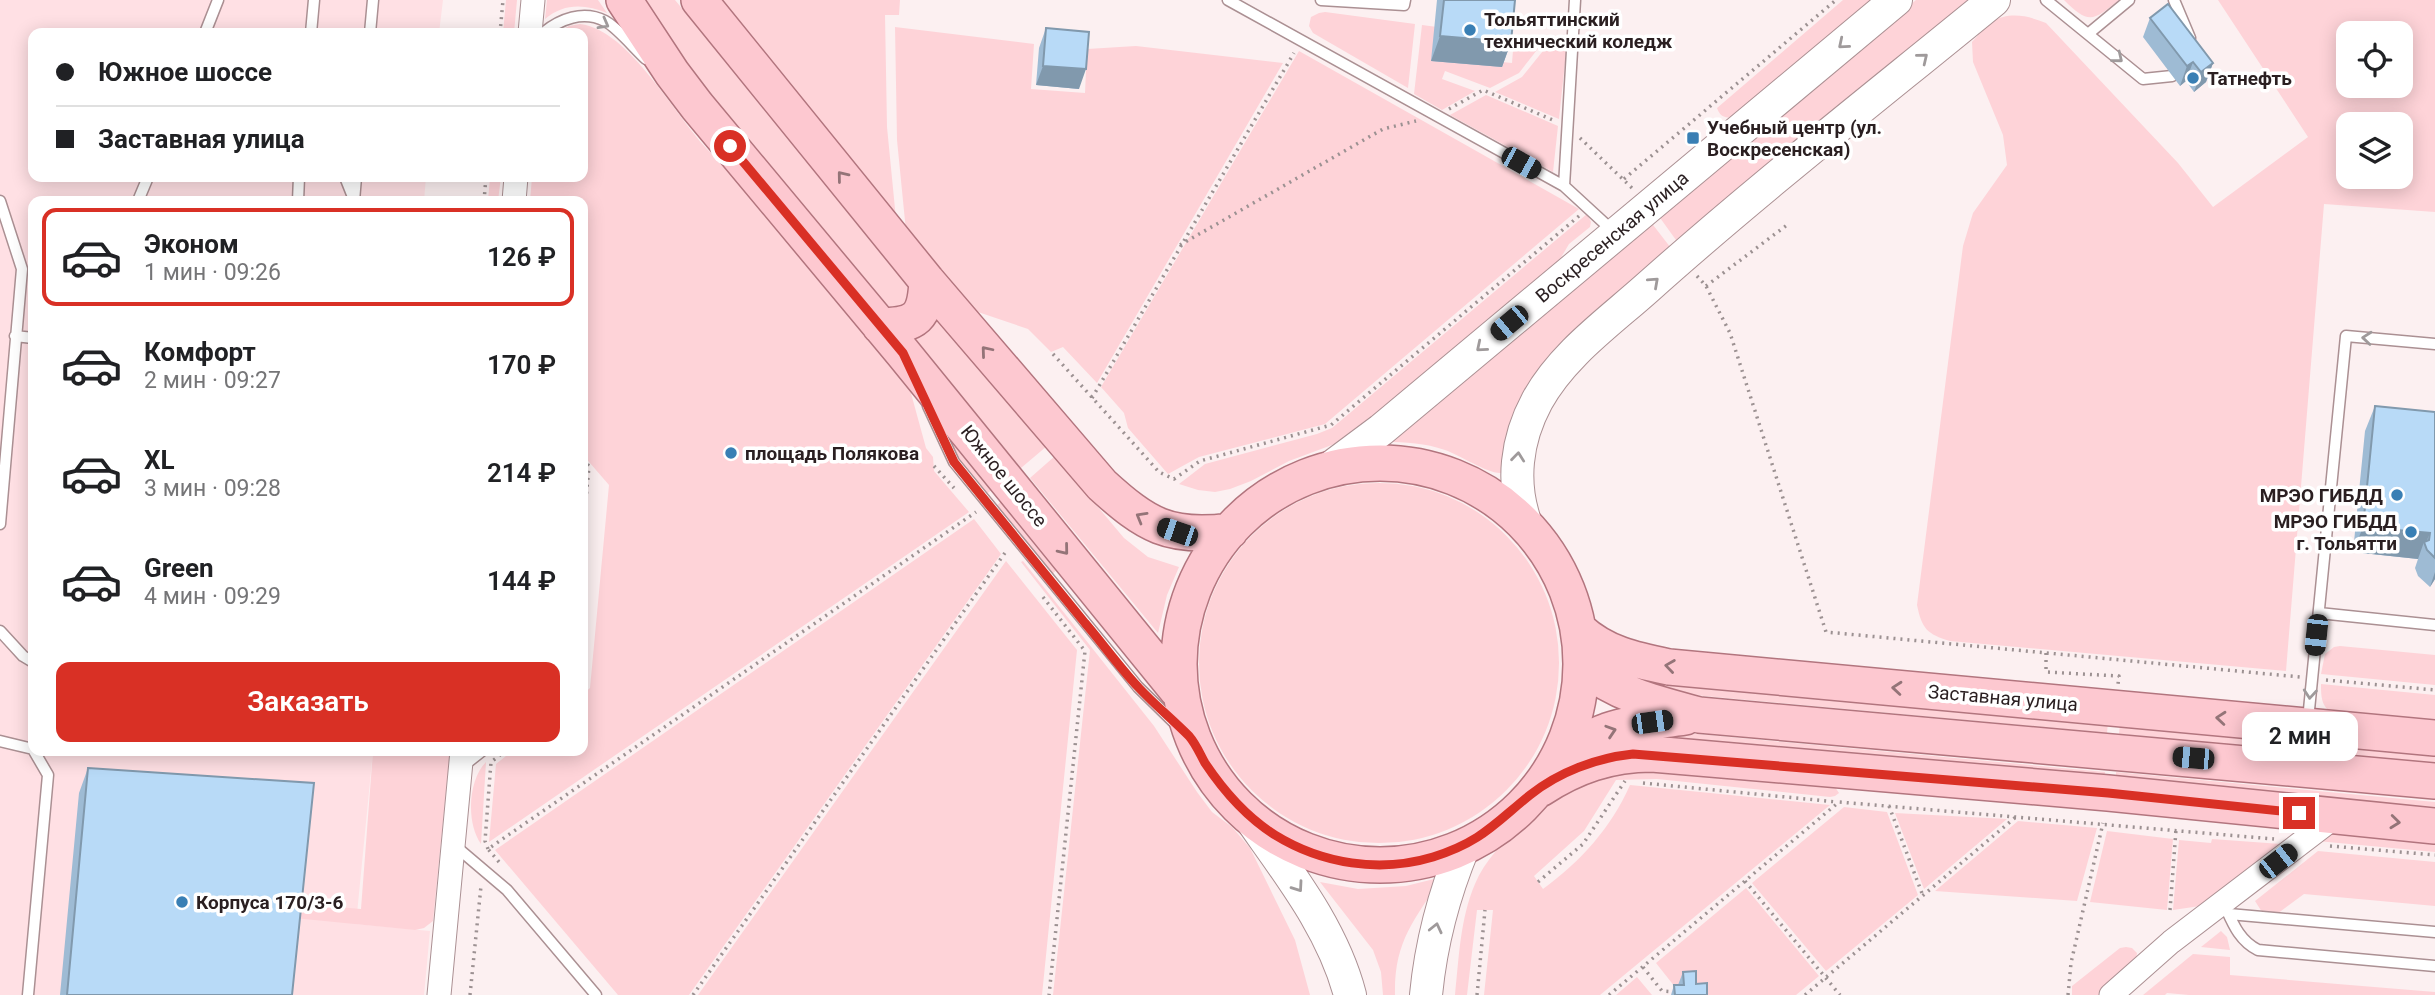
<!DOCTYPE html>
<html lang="ru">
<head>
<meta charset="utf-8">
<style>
  body { margin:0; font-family:Roboto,sans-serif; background:#f2f2f2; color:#202124; height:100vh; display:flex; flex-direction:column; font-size:26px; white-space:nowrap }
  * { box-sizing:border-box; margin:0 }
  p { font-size:23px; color:#757577 }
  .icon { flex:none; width:38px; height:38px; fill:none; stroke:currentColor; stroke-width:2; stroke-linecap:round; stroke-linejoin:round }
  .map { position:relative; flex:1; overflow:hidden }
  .details { position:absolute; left:28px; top:196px; width:560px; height:560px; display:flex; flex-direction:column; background:#fff; border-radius:14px; box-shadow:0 4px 18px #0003 }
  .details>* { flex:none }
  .guide { position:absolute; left:28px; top:28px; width:560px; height:154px; border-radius:14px; box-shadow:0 4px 18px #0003; display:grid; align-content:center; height:154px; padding:0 28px; background:#fff }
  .tools { position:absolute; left:2336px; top:21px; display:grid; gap:14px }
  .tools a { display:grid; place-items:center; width:77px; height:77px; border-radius:14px; background:#fff; box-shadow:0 4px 18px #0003; font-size:35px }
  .end { position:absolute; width:32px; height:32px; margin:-16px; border:9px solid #d93025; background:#fff; box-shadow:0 0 0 4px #fff }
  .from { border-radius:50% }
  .bubble { position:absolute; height:49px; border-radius:14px; background:#fff; box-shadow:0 4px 18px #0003; font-size:23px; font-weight:600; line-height:49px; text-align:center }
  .car { position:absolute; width:21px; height:42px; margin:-21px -10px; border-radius:9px; box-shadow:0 0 5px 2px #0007; background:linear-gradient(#222 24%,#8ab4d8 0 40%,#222 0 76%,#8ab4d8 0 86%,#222 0) }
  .guide b { display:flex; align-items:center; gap:24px; height:66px; font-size:26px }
  .guide b+b { border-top:2px solid #e0e0e0 }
  .guide i { width:18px; height:18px; background:#202124 }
  ul { padding:12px 0 0; list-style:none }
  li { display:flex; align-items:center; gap:21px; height:98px; margin:0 14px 10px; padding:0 14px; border:4px solid transparent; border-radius:14px }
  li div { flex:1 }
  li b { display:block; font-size:26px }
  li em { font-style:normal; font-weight:600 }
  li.active { border-color:#d93025 }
  li>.icon { width:63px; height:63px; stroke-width:1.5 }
  .action { display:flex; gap:14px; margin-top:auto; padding:14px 28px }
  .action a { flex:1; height:80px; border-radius:14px; background:#d93025; color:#fff; font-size:28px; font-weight:600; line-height:80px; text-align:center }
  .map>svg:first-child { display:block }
  .built { fill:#ffe0e4 }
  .green { fill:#fed3d8; fill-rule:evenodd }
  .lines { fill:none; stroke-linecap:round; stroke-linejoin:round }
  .service-casing { stroke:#ab9093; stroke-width:13 }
  .minor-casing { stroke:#ab9093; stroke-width:25 }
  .secondary-casing { stroke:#ab9093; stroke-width:34 }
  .primary-casing { stroke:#b2757e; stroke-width:38 }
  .path { stroke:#9c9192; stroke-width:3.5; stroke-dasharray:2 5; stroke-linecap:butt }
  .service { stroke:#fff; stroke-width:10 }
  .minor { stroke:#fff; stroke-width:23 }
  .secondary { stroke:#fff; stroke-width:32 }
  .primary { stroke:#fdc8d0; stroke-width:35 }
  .wall { fill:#9ebbd4 }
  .shaded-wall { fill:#8199ad }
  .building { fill:#b8daf7; stroke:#8199ad; stroke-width:2 }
  .oneway { stroke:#9f9a9b }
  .oneway2 { stroke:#947478 }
  .route { stroke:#d93025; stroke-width:9 }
  .poi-dot { fill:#397fb4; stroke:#fff; stroke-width:2.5 }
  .labels { text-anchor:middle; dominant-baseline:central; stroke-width:7; stroke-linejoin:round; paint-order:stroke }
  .poi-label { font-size:19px; font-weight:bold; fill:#2a1f21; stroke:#fff; text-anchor:start }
  .street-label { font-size:19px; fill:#2a1f21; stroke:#fff }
</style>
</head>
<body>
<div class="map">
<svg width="2435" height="995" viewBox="0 0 2435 995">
  <rect width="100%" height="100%" fill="#fcf0f1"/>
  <!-- built -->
  <path class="built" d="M0,0h443l-4,33h-406v144h393l-2,24h-391v550h340l-17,173 74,7 -6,64h-424z"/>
  <!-- green -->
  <path class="green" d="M506,0h11l-3,33h-11z
    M547,0h51l9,13c-22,-9 -43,-10 -62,6z
    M635,0h40l245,297 -28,15 -201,-240z
    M713,0h187l-1,15h-14l2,112 9,92z
    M1843,0h38l-150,118c-8,-1 -11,-2 -14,-10z
    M1916,0h62l-297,247 -23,-32z
    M2064,0h55c-26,21 -30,25 -55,0z
    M2218,0h217v212l-111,-8 -38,467 -336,-30c-23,-7 -28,-12 -33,-36l46,-359 10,-33 34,-48 -4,-30 -30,-73 -1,-20c6,-6 12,-16 20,-20 17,-11 37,-6 54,1l132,140 35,44 95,-70zM2348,33h53v53h-53zM2348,124h53v53h-53z
    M1325,12l90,12 -7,64 -95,-55 -4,-7 2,-9 8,-4z
    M580,24c50,6 95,93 130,128 7,6 16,10 23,15l173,208 20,73 7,9 1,14 35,41 -480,330 7,-78 16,-13h71v-57l7,-6 19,-203 -26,-30v-254h-53l2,-24h51v-144h-27l13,-7z
    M1422,25l23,3 -3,28 70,7 2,-26 30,4 -25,32 -29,15 -45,-17 -3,8 33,12 -33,19 -28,-16z
    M895,27l139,17 -3,45 54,4 2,-44 49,-3 147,17 -186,320 -34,-36 -12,5 -23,-23 -53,-18 -69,-80 -9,-91z
    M1551,41l16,2 -8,76 -64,-27 27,-15z
    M1299,51l280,158 -254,215 -126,33 -31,17 -40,-46 -4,-15 -23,-26z
    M1486,95l72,31 -5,46 -103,-57z
    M490,177h11l-3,24h-10z
    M1587,214l4,8 -1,5 -21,17 -20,34 -193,158 -67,25 -38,20 -21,8 -15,3 -17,-2 -19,-6 26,-20 112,-30 15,-6z
    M1650,221l24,31 -155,155 -13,30 -5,36c-13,1 -41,-18 -56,-23 -20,-7 -39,-8 -60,-8z
    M934,309l113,137 -26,22 -115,-138z
    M943,427l50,62 -8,6 -29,-35z
    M1055,456l69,82 24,19 31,10 -12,28 -9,38 -128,-155z
    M1199 663a180 180 0 1 1 360 0a180 180 0 1 1-360 0Z
    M1003,500l56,68 -8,7 -56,-68z
    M974,519l27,35 -312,441h-71l-123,-145z
    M1006,561l71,89 -35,345h-344z
    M1023,561l131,165 43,66 15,20 20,15 18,21 45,92 15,55h-257l37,-345 -69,-88z
    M2340,646l95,9v30l-114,-11 4,-20 9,-7z
    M1662,681l446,41 -1,11 -446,-41 -6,-7z
    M2321,684l114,11v29l-103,-11c-11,-7 -11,-17 -11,-29z
    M2120,723l315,29v12l-316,-30z
    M1677,732l428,40 -1,10 -437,-43v-3z
    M373,751h77l-17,170 -9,7 -9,2 -131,-13 7,-14 70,6z
    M486,762l-5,82c-15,-21 -13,-64 5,-82z
    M1641,768l194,19 4,6 -4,3 -5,1 -173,-18 -41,1 -32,51 -50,45 9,13c38,-28 68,-61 87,-104l200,20 -230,190h-116l9,-85h-16l-10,85h-12c4,-37 5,-76 20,-111 16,-39 67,-79 104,-98 18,-10 42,-13 62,-18z
    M2116,772l319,30v11l-319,-30z
    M1844,807l43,5 31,83 -92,76 -74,-88z
    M1895,813l112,6 -83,70z
    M2018,821l79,7 -20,73 -142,-10z
    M2107,831l66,8 -6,71 -77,-8z
    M2327,831l108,10v11l-118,-11z
    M2212,839l69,5 -81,62 -27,4 6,-70 32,3z
    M2318,851l117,11v44l-131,-12 -27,20 -15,-2 -7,-11z
    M1442,877c-28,44 -48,64 -47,118h-12l-2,-23 -8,-22 -53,-68 38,7 48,-3z
    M1746,888l73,88 -23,19h-95l-26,-8 -19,-24z
    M2221,931l6,6 3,13 -29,-3z
    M2126,947l6,1 5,5 -2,12 -36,30h-27v-9l48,-38z
    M2193,954l37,3v18l205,17v3h-246l-22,-2 -2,2h-22z
    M1637,977l15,18h-36z"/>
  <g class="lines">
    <!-- service casing -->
    <g class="service-casing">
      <path id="service" d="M1228,0l336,186 50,46
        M1321,0l83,5 1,-5
        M2046,0l97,79 29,-3
        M2174,0l16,38
        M205,33l13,-33
        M311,33l3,-33
        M370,33l3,-33
        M543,33c17,-14 40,-23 62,-12 12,6 30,28 41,38
        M2088,34l41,-34
        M345,177l8,20
        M1564,186l11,-186
        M0,201l22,68 -22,255
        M138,201l10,-24
        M298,201l1,-24
        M354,201l2,-24
        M15,336l18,2
        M928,406l26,56 184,225 53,52
        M2319,613l116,12
        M0,631l23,25 10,6
        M2308,720l38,-384 89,8
        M0,741l33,8
        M463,766l19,-15
        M454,845l53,45 89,105
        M2223,902c9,19 15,38 35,48l177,16
        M2229,914l206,18
        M28,995l20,-220 -14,-24"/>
    </g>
    <!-- minor casing -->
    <g class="minor-casing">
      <path id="minor" d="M530,33l3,-33
        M514,201l2,-24
        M439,995l23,-244
        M2111,995l60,-53 165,-126"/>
    </g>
    <!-- secondary casing -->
    <g class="secondary-casing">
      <path id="secondary" d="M1326,471l55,-41 515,-430
        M1526,524c-15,-41 -10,-84 11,-123 25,-46 72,-79 110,-113 112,-100 231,-193 347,-288
        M1245,811c40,58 87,115 105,184
        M1426,995c5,-52 18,-101 38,-149"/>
    </g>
    <!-- primary casing -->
    <g class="primary-casing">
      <path id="primary" d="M624,0l48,73 25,33 206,247 274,337
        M699,0l228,281 175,204c44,40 67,54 128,46
        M880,326c37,-1 45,-8 47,-45
        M1179 664a201 201 0 1 1 402 0a201 201 0 1 1-402 0Z
        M1579,630c26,24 56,30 90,37l766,71
        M1582,666c37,29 72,37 117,49l736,66
        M1559,761c15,-10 30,-24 48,-30 25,-9 53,-10 78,-14
        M1540,789c35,-23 70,-35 112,-35l456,39 327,33"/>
    </g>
    <!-- path -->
    <path class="path" d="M500,33l3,-33
      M1449,109l34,-19 70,30
      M1580,138l52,50
      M1624,179l212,-179
      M484,201l2,-24
      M1180,245l203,-116 33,-8
      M1697,276l9,10 24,47 96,299 474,45
      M1706,286l81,-61
      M1053,354l106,118 15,7 26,-18 131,-36 248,-209
      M1092,398l202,-345
      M583,459l6,7 -6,68
      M934,466l20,22
      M1043,597l42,54 -36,344
      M2046,653v19l73,4 -1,8
      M2326,680l109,10
      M1643,783l194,19
      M1889,806l34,90
      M2330,846l105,9
      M488,849l-3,-8 6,-79 14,-11
      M499,862l-11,-13 488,-337
      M1745,881l95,114
      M1538,882l45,-38 42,-63
      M2170,910l6,-80
      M1643,967l19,24 13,1
      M470,995l11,-109
      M693,995l314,-445
      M1477,995l8,-85
      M1609,995l230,-193 435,37
      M1805,995l212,-179
      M2068,995l3,-32 32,-140"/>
    <!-- service -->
    <use href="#service" class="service"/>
    <!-- minor -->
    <use href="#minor" class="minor"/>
    <!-- secondary -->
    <use href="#secondary" class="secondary"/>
    <!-- primary -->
    <use href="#primary" class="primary"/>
  </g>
  <!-- wall -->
  <path class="wall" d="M1437,0h78l-4,42 -9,25 -71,-6z
    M2150,18l63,45 -7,19 -12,10 -8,-11 -6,5 -37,-49z
    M1046,28l33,61 -43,-4 3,-37z
    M2375,406l60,6v167l-5,8 -12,-11 -3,-8 3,-9 -65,-7 12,-121z
    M88,768l204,227h-232l19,-202z
    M1683,972l13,12 11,11h-36l3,-10h4z"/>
  <!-- shaded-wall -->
  <path class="shaded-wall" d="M1440,36l71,6 -9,25 -71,-6z
    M2193,62l-7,19 -6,5 7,-20z
    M2213,63l-7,19 -12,10 7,-20z
    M1043,66l43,3 -7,20 -43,-4z
    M2363,527l67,6 -5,12 -1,-3 -6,17 -65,-7z
    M2435,572v7l-5,8z"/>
  <!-- building -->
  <path class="building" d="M1444,0h71l-4,42 -71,-6z
    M2168,4l45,59 -12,9 -8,-10 -6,4 -37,-48z
    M1046,28l43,4 -3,37 -43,-3z
    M2375,406l60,6v146l-8,-8 -3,-8 5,-2 1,-7 -67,-6z
    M88,768l226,15 -22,212h-225z
    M1696,971v13l11,-1v12h-32l-1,-10h10l-1,-13z"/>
  <!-- one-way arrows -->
  <defs><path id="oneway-chevron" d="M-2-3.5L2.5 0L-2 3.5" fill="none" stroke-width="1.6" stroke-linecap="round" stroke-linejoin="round" transform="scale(1.75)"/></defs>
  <g class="oneway">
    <use href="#oneway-chevron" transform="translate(604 24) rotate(29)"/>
    <use href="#oneway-chevron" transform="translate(1843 44) rotate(140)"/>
    <use href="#oneway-chevron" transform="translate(1923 58) rotate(-39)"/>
    <use href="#oneway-chevron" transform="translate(2118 58) rotate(39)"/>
    <use href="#oneway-chevron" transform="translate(1654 282) rotate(-42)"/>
    <use href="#oneway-chevron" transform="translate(2367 338) rotate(-175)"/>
    <use href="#oneway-chevron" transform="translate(1481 347) rotate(140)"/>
    <use href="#oneway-chevron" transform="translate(1518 457) rotate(-84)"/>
    <use href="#oneway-chevron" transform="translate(2310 694) rotate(95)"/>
    <use href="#oneway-chevron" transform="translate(1298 887) rotate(55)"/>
    <use href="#oneway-chevron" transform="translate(1436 928) rotate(-77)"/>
  </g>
  <g class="oneway2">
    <use href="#oneway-chevron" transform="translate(842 176) rotate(-129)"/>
    <use href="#oneway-chevron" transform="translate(986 351) rotate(-130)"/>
    <use href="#oneway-chevron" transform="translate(1141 517) rotate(-150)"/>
    <use href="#oneway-chevron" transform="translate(1064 550) rotate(51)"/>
    <use href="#oneway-chevron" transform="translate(1670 666) rotate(-172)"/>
    <use href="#oneway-chevron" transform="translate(1897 688) rotate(-175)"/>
    <use href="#oneway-chevron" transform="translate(2221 718) rotate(-175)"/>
    <use href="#oneway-chevron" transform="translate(1611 731) rotate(-18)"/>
    <use href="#oneway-chevron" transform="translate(2395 822) rotate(6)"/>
  </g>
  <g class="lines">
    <!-- route -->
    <path class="route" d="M730,146l173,207 51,109 17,21c38,46 76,93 114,140 18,21 35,45 54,65 16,17 34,32 50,48 7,8 11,18 16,27 18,27 43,55 70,72 47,29 105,38 158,22 48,-15 61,-33 97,-62 29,-23 66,-37 103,-41l475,39 191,20"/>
  </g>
  <!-- markers -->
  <g class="poi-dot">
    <circle cx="1470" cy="30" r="7"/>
    <circle cx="2193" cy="78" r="7"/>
    <rect x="1686" y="131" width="14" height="14" rx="3.5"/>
    <circle cx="731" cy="453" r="7"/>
    <circle cx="2397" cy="495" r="7"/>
    <circle cx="2411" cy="532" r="7"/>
    <circle cx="182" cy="902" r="7"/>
  </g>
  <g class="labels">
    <!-- poi labels -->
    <g class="poi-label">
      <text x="1484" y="19">Тольяттинский<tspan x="1484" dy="22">технический коледж</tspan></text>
      <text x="2207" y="78">Татнефть</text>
      <text x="1707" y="127">Учебный центр (ул.<tspan x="1707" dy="22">Воскресенская)</tspan></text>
      <text x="745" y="453">площадь Полякова</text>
      <text x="2383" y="495" text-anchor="end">МРЭО ГИБДД</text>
      <text x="2397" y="521" text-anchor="end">МРЭО ГИБДД<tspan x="2397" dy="22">г. Тольятти</tspan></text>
      <text x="196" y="902">Корпуса 170/3-6</text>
    </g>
    <!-- street labels -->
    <g class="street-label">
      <text transform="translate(1612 237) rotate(-40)">Воскресенская улица</text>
      <text transform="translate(1004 476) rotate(51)">Южное шоссе</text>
      <text transform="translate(2003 698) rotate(5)">Заставная улица</text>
    </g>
  </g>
</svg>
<div class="tools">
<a><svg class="icon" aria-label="locate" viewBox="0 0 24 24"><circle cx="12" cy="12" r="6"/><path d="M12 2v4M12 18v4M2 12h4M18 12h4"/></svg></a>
<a><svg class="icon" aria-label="layers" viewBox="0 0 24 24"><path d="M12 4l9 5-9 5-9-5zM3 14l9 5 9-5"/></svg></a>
</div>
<i class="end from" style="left:730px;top:146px"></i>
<i class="end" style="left:2299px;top:813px"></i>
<div class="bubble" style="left:2242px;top:712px;width:116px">2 мин</div>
<i class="car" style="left:1521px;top:163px;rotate:119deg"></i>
<i class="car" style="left:1509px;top:323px;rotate:230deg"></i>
<i class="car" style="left:1177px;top:532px;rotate:289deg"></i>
<i class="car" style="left:2316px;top:635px;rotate:186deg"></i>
<i class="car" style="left:1652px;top:722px;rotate:82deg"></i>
<i class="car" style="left:2193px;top:758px;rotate:275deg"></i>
<i class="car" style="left:2278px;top:861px;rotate:52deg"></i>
<div class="guide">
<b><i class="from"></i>Южное шоссе</b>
<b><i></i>Заставная улица</b>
</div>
<section class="details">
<ul>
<li class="active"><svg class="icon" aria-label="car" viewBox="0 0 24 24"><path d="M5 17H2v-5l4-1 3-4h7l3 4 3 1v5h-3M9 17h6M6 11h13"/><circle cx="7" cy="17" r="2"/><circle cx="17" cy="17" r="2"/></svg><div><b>Эконом</b><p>1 мин · 09:26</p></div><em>126 ₽</em></li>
<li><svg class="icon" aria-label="car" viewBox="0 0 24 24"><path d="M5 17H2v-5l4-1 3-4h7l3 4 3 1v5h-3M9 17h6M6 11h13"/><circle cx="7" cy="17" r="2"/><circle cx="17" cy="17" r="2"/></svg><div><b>Комфорт</b><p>2 мин · 09:27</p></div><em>170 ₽</em></li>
<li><svg class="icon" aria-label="car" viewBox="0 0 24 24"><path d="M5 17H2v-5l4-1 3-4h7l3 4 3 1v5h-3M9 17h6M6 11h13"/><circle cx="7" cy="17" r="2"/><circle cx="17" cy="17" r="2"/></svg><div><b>XL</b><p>3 мин · 09:28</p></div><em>214 ₽</em></li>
<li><svg class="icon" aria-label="car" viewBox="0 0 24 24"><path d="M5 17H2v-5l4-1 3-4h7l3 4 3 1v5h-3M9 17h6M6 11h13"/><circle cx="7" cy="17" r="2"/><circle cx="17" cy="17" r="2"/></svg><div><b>Green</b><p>4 мин · 09:29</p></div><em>144 ₽</em></li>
</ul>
<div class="action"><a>Заказать</a></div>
</section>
</div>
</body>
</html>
